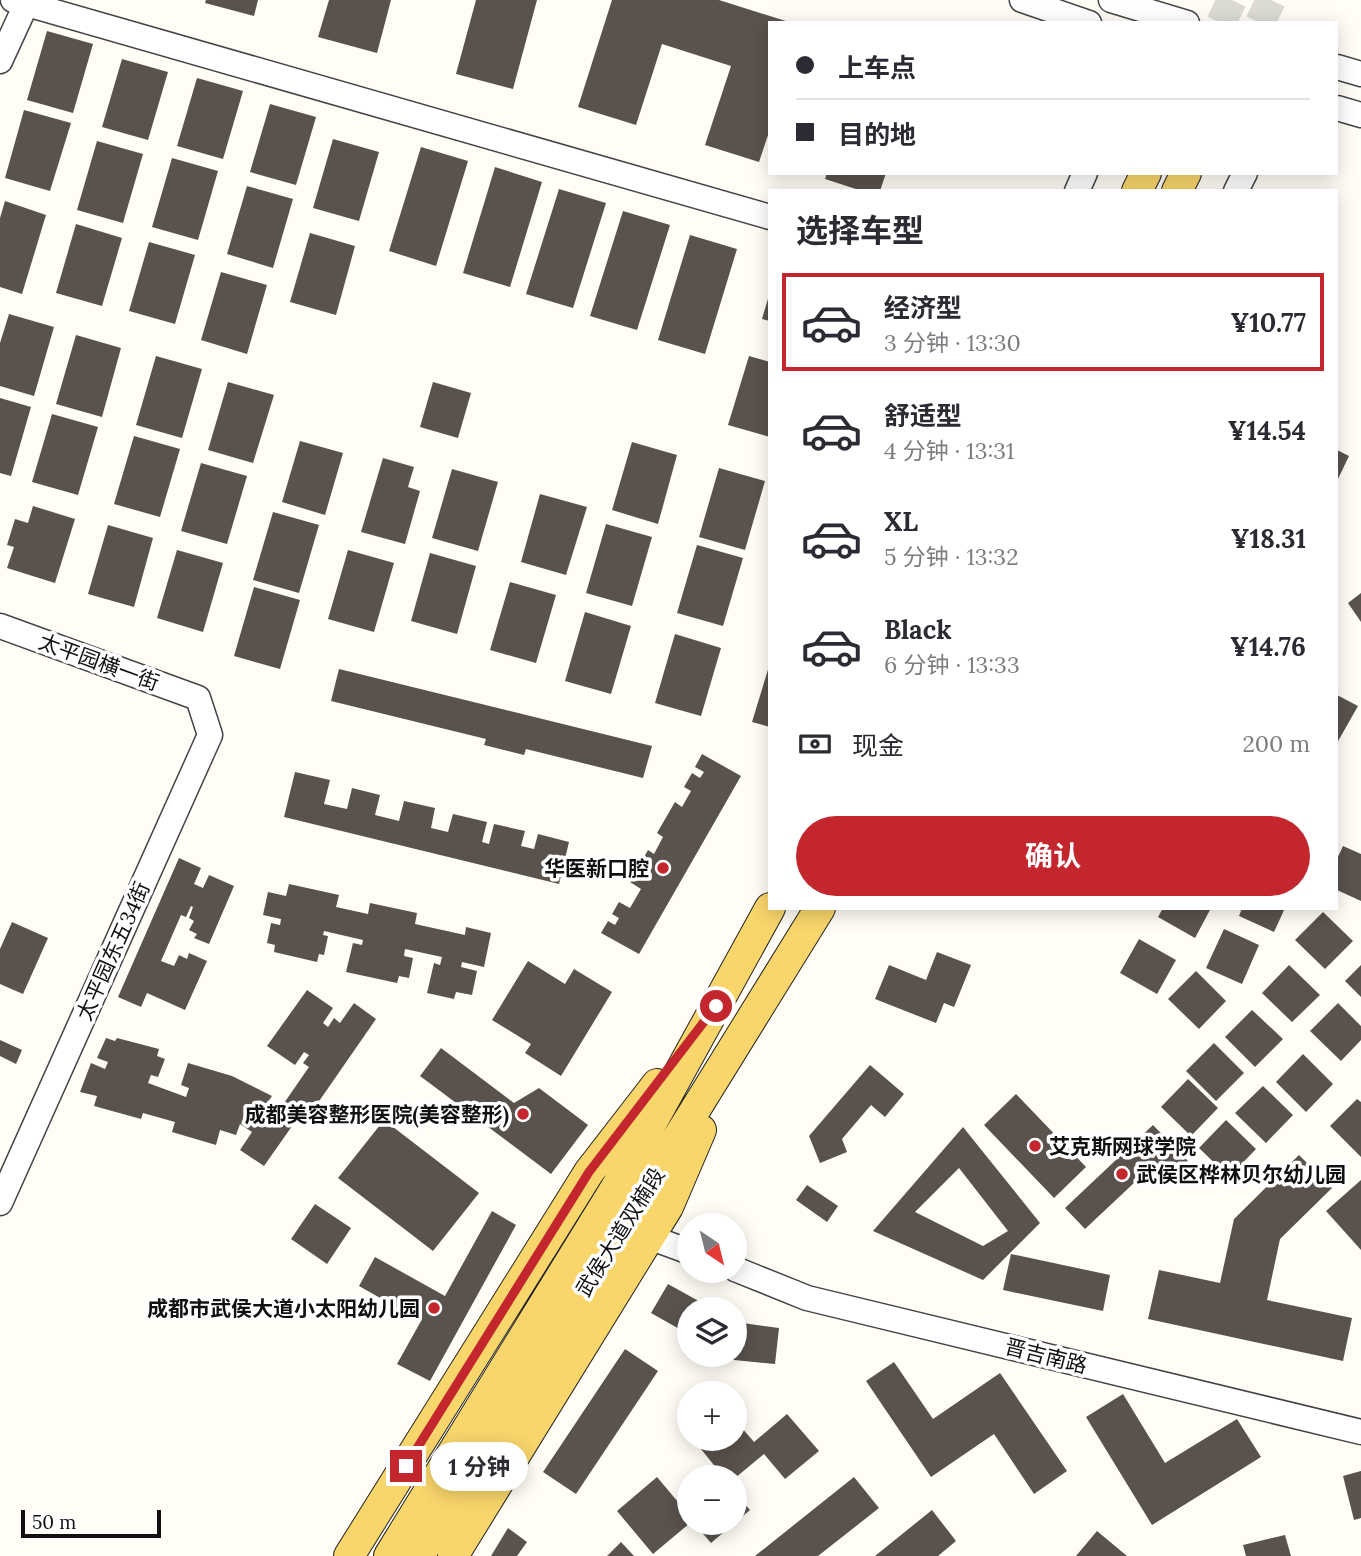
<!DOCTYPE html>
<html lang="zh">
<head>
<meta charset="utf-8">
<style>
  body { margin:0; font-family:Lora,"Noto Sans SC",serif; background:#f7f7f7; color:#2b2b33; height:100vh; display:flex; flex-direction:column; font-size:26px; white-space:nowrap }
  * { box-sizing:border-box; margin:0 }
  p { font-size:23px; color:#7c7c81 }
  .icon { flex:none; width:38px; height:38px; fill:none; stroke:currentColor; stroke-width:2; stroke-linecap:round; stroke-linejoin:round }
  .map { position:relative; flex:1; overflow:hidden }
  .side { position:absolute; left:768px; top:189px; width:570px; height:721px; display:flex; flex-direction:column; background:#fff; border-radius:0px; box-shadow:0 4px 18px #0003 }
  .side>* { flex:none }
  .banner { position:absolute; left:768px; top:21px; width:570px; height:154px; border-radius:0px; box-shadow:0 4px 18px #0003; display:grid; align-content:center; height:154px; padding:0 28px; background:#fff }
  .needle { width:46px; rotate:145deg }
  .tools { position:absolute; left:677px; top:1213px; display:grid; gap:14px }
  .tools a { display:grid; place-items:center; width:70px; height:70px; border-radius:50%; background:#fff; box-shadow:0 4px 18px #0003; font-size:35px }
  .scale { position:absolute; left:21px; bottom:18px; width:140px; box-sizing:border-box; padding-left:7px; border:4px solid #111; border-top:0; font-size:19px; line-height:24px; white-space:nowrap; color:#111; -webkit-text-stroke:5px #fff; paint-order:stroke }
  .end { position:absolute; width:32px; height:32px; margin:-16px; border:9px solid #c4262e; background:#fff; box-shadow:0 0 0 4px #fff }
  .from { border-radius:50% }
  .bubble { position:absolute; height:49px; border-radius:24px; background:#fff; box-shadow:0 4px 18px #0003; font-size:23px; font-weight:700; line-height:49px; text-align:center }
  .banner b { display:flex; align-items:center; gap:24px; height:66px; font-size:26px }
  .banner b+b { border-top:2px solid #e1e1e2 }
  .banner i { width:18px; height:18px; background:#2b2b33 }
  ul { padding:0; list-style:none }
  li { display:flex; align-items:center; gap:21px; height:98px; margin:0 14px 10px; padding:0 14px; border:4px solid transparent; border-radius:0px }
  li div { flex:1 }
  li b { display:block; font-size:26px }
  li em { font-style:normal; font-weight:700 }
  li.active { border-color:#c4262e }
  li>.icon { width:63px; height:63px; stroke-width:1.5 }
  h2 { padding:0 28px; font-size:32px; line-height:84px }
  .pay { display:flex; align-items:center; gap:18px; height:77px; padding:0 28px; font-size:26px }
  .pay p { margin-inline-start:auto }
  .action { display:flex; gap:14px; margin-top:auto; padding:14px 28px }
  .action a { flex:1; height:80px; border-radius:42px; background:#c4262e; color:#fff; font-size:28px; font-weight:700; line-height:80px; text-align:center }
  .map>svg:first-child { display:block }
  .building { fill:#5a524d; fill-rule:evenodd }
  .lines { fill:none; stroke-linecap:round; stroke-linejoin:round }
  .major-tunnel { stroke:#dbdad3; stroke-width:30; stroke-dasharray:30 15; stroke-linecap:butt }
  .minor-casing { stroke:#444; stroke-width:27 }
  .major-casing { stroke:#222; stroke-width:32 }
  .minor { stroke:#fff; stroke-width:24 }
  .major { stroke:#f9d66b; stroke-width:30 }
  .route { stroke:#c4262e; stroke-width:9 }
  .poi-dot { fill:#c4262e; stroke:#fff; stroke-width:2.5 }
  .labels { text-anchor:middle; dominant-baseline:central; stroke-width:7; stroke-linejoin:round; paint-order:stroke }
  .street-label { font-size:21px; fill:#111; stroke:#fff }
  .poi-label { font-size:21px; font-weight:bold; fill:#111; stroke:#fff; text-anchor:end }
</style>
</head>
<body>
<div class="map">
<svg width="1361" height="1556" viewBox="0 0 1361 1556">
  <rect width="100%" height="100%" fill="#fffdf5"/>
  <!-- building -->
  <path class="building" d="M206,0h52l-4,16 -49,-13z
    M329,0h62l-14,53 -59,-16z
    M476,0h61l-24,89 -57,-15z
    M612,0h107l70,22 -19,1v106l-11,33 -54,-17 26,-79 -69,-22 -26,81 -58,-18z
    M47,31l46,13 -20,69 -46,-13z
    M122,59l46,13 -20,68 -46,-13z
    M197,78l46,13 -20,68 -46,-13z
    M270,104l46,13 -20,68 -46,-13z
    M24,110l47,13 -21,68 -45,-13z
    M333,139l46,13 -20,69 -46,-13z
    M97,141l46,13 -20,69 -46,-13z
    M421,147l47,14 -32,105 -47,-15z
    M172,158l46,13 -20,69 -46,-13z
    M495,167l47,15 -32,105 -47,-14z
    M827,173h59l-6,18h-18l-37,-12z
    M247,186l46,13 -20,69 -46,-14z
    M559,189l47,14 -33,105 -47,-14z
    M5,201l41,14 -24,79 -22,-7v-69z
    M623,211l47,14 -33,105 -47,-14z
    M76,224l46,14 -20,68 -46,-13z
    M310,233l45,13 -19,69 -46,-13z
    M690,235l47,14 -32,105 -47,-14z
    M149,242l46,13 -20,69 -46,-13z
    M221,272l46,13 -20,69 -46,-14z
    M770,292v29l-8,-2z
    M9,314l45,13 -20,69 -34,-10v-43z
    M76,335l45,13 -19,69 -46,-13z
    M156,356l46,13 -20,69 -46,-13z
    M749,356l21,6v75l-42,-12z
    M228,382l46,13 -21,68 -45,-13z
    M433,382l38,11 -13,45 -38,-11z
    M0,398l31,9 -20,69 -11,-3z
    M52,414l46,13 -20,68 -46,-13z
    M134,436l46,13 -20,68 -46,-13z
    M300,441l43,12 -18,62 -43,-13z
    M632,442l45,13 -19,69 -46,-14z
    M1337,450l12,6 -12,25z
    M383,458l31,9 -6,20 12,4 -15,53 -44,-12z
    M201,463l46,13 -20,68 -46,-13z
    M719,468l46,13 -20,69 -46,-13z
    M452,469l46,13 -20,69 -46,-13z
    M540,494l47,13 -21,68 -45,-13z
    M33,506l42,13 -20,64 -48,-15 7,-21 -7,-2 8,-26 13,4z
    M273,512l46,13 -20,68 -46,-13z
    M606,524l46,13 -20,69 -46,-13z
    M108,525l45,13 -19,69 -46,-13z
    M697,545l46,13 -20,68 -46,-13z
    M177,550l46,13 -20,69 -46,-14z
    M348,550l46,13 -20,69 -46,-13z
    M430,553l46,13 -19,68 -46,-13z
    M510,582l46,13 -20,68 -46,-13z
    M254,587l46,13 -20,69 -46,-13z
    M1361,593v29l-13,-19z
    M585,612l46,14 -20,68 -46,-13z
    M675,634l46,14 -20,68 -46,-13z
    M770,663v64l-18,-5z
    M339,669l313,77 -9,32 -117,-29 -2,6 -40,-10 2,-6 -155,-38z
    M1337,695l21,11 -21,37z
    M702,754l39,22 -102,178 -38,-21 7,-12 7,4 4,-7 -7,-4 7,-12 11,6 11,-19 -11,-7 18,-32 6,4 9,-17 -6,-4 18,-31 7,5 9,-16 -7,-4 8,-14 8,5 4,-6 -9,-5z
    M295,772l35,8 -6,24 23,5 5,-21 28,7 -5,20 24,6 5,-20 31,7 -4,20 17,4 5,-18 34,8 -5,20 7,2 5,-20 31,7 -4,15 13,3 4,-15 31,8 -10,42 -275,-67z
    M1343,846l18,8v47l-24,-11v-31z
    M179,858l22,10 -7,16 9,4 6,-13 25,11 -25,58 -15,-6 3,-4 -8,-4 5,-9 -5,-3 4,-11 -2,-1 -5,11 -5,-2 -20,46 13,5 5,-11 8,4 2,-6 18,8 -22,49 -38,-17 -6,14 -23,-10z
    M289,884l50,11 -3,12 32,7 2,-11 47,10 -2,11 50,11 1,-8 25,6 -7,34 -22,-5 -1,5 16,4 -5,24 -16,-3 -2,7 -27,-6 7,-30 6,2 2,-8 -37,-8 -1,7 9,2 -4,20 -10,-2 -2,7 -51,-11 7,-29 9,2 1,-5 -39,-9 -1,4 5,1 -4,19 -5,-1 -2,8 -43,-10 1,-7 -8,-2 4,-20 9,2 1,-6 -18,-4 5,-23 18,4z
    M1163,908h48l-16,30 -37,-21z
    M1242,908h43l-11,24 -35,-16z
    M1323,912l30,29 -28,28 -30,-29z
    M12,922l36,16 -25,56 -23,-10v-35z
    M1224,929l35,16 -17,39 -36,-16z
    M1139,939l37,21 -19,34 -37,-21z
    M937,952l34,13 -17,42 -10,-4 -8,20 -61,-24 14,-34 37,15z
    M528,961l37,23 9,-15 38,23 -51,84 -36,-23 6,-9 -39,-24z
    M1289,965l31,30 -28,27 -30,-29z
    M1361,965v32l-16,-16z
    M1196,971l30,30 -27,28 -31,-30z
    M307,990l26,18 -10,15 5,4 6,-9 6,5 14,-20 22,16 -61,88 -6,-5 -45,64 -24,-16 12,-18 -12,-8 -4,11 -16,-5 -4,15 -44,-13 3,-10 -32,-9 -2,6 -47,-13 3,-10 -17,-4 11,-29 14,6 3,-7 -11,-4 9,-20 9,3 2,-3 42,11 -2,7 8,3 -7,18 -7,-2 -3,8 38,14 3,-9 -8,-3 7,-22 44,13 40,20 -5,7 4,3 3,-5 8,5 27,-39 -6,-4 6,-8 -5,-3 -9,13 -28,-19z
    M1338,1003l23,23v14l-20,21 -31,-30z
    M1252,1010l31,29 -28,28 -30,-30z
    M0,1040l22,10 -6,14 -16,-8z
    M1214,1043l30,30 -28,28 -30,-30z
    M441,1048l73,55 25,-15 49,37 -37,49 -131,-98z
    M1303,1054l30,30 -27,28 -30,-30z
    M870,1065l34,29 -19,23 -14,-12 -29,34 5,13 -27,11 -11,-27z
    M1188,1079l30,29 -27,28 -30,-29z
    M1263,1086l30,29 -27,28 -31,-30z
    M1016,1094l70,73 -32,31 -70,-73z
    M1357,1099l4,3v55l-31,-31z
    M384,1120l95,73 -46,58 -95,-73z
    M1226,1120l30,29 -27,28 -30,-29z
    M1153,1125l35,36 -22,21 -15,-15 -66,62 -20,-21z
    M963,1127l77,96 -57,57 -110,-49zM959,1168l49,63 -25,15 -68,-34z
    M1299,1155l33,33 -52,51 -13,61 85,18 -9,43 -195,-42 11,-49 61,13 14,-64z
    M1361,1180v70l-35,-39z
    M807,1185l31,21 -11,16 -31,-22z
    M315,1204l36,24 -24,36 -36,-25z
    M492,1211l24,14 -86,156 -33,-17 24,-43 -62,-35 16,-29 70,39z
    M1011,1254l99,21 -7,36 -100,-21z
    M668,1284l45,25h-23v26l-39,-22z
    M735,1322l44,6 -4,36 -41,-4 -10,-6h11z
    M625,1349l33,22 -82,123 -33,-22z
    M894,1362l39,57 67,-46 67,98 -33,23 -40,-60 -63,43 -65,-96z
    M1123,1394l42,69 72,-44 24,38 -109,68 -66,-108z
    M787,1414l32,37 -34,28 -21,-25 -29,24 -27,-1 9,-8 -20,-25 6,-6h32v-18l19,22z
    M1361,1471v47l-7,2 -11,-44z
    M657,1477l21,25 12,-9v30l-37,31 -36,-43z
    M854,1477l25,31 -61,48h-63z
    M735,1493l15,17 -39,33 -18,-21h42z
    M932,1510l24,31 -18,15h-63z
    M508,1528l19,14 -10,14h-26z
    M1097,1531l30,25h-51z
    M1285,1535l6,21h-45l-3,-11z
    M621,1542l13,14h-27z"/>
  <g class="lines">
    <!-- major-tunnel -->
    <path class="major-tunnel" d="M1221,23l11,-23
      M1260,23l11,-23"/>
    <!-- minor casing -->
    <g class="minor-casing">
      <path id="minor" d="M13,0l757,217
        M1022,0l67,23
        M1111,0l76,23
        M0,61l28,-61
        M1337,67l24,7
        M1337,108l24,7
        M1077,191l8,-18
        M1236,191l9,-18
        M0,626l198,72 12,37 -210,468
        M649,1237l41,15
        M735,1269l72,29 554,134"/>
    </g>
    <!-- major casing -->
    <g class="major-casing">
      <path id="major" d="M1137,191l9,-18
        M1177,191l9,-18
        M349,1556l240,-384 68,-88
        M389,1556l229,-372 152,-276
        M419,1556l401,-648
        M453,1556l215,-349 33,-77"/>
    </g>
    <!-- minor -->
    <use href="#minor" class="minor"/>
    <!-- major -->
    <use href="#major" class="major"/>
  </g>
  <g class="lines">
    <!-- route -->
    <path class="route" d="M406,1466l183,-294 127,-166"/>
  </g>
  <!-- markers -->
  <g class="poi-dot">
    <circle cx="663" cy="868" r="7"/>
    <circle cx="523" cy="1114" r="7"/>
    <circle cx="1035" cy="1146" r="7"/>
    <circle cx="1122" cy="1174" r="7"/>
    <circle cx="434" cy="1308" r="7"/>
  </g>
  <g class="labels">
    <!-- street labels -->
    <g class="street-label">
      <text transform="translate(99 662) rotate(20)">太平园横一街</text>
      <text transform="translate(113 951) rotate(-66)">太平园东五34街</text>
      <text transform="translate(620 1232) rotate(-58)">武侯大道双楠段</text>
      <text transform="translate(1046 1356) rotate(14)">晋吉南路</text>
    </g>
    <!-- poi labels -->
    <g class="poi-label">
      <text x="649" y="868">华医新口腔</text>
      <text x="509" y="1114">成都美容整形医院(美容整形)</text>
      <text x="1049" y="1146" text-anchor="start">艾克斯网球学院</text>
      <text x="1136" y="1174" text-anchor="start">武侯区桦林贝尔幼儿园</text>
      <text x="420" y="1308">成都市武侯大道小太阳幼儿园</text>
    </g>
  </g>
</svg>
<div class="tools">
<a><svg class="needle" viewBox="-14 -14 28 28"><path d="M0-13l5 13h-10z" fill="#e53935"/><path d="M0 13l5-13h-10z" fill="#7c7c81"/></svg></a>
<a><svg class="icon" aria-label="layers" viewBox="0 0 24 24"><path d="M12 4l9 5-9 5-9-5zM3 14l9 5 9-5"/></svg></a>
<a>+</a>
<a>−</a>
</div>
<div class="scale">50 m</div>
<i class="end from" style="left:716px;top:1006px"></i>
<i class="end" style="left:406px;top:1466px"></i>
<div class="bubble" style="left:430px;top:1442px;width:98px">1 分钟</div>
<div class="banner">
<b><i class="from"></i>上车点</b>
<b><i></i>目的地</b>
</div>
<section class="side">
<h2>选择车型</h2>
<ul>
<li class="active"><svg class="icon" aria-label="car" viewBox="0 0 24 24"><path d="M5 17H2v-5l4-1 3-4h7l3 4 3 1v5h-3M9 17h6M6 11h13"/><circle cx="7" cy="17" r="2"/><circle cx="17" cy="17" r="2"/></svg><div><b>经济型</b><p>3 分钟 · 13:30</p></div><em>¥10.77</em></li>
<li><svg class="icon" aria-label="car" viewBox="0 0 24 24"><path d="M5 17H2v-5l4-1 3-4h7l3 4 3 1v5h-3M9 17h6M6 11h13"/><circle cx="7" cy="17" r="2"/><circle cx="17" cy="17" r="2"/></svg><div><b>舒适型</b><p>4 分钟 · 13:31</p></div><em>¥14.54</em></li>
<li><svg class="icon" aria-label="car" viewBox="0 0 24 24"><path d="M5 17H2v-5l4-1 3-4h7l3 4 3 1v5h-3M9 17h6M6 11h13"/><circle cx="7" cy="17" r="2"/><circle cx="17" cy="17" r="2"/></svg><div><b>XL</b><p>5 分钟 · 13:32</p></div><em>¥18.31</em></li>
<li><svg class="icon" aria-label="car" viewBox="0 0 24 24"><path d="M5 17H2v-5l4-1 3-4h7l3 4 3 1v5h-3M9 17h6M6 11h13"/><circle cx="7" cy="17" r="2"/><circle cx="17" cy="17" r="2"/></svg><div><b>Black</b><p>6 分钟 · 13:33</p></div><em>¥14.76</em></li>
</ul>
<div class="pay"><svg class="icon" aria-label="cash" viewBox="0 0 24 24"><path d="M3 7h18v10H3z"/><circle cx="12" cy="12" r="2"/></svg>现金<p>200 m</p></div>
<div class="action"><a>确认</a></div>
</section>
</div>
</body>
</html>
